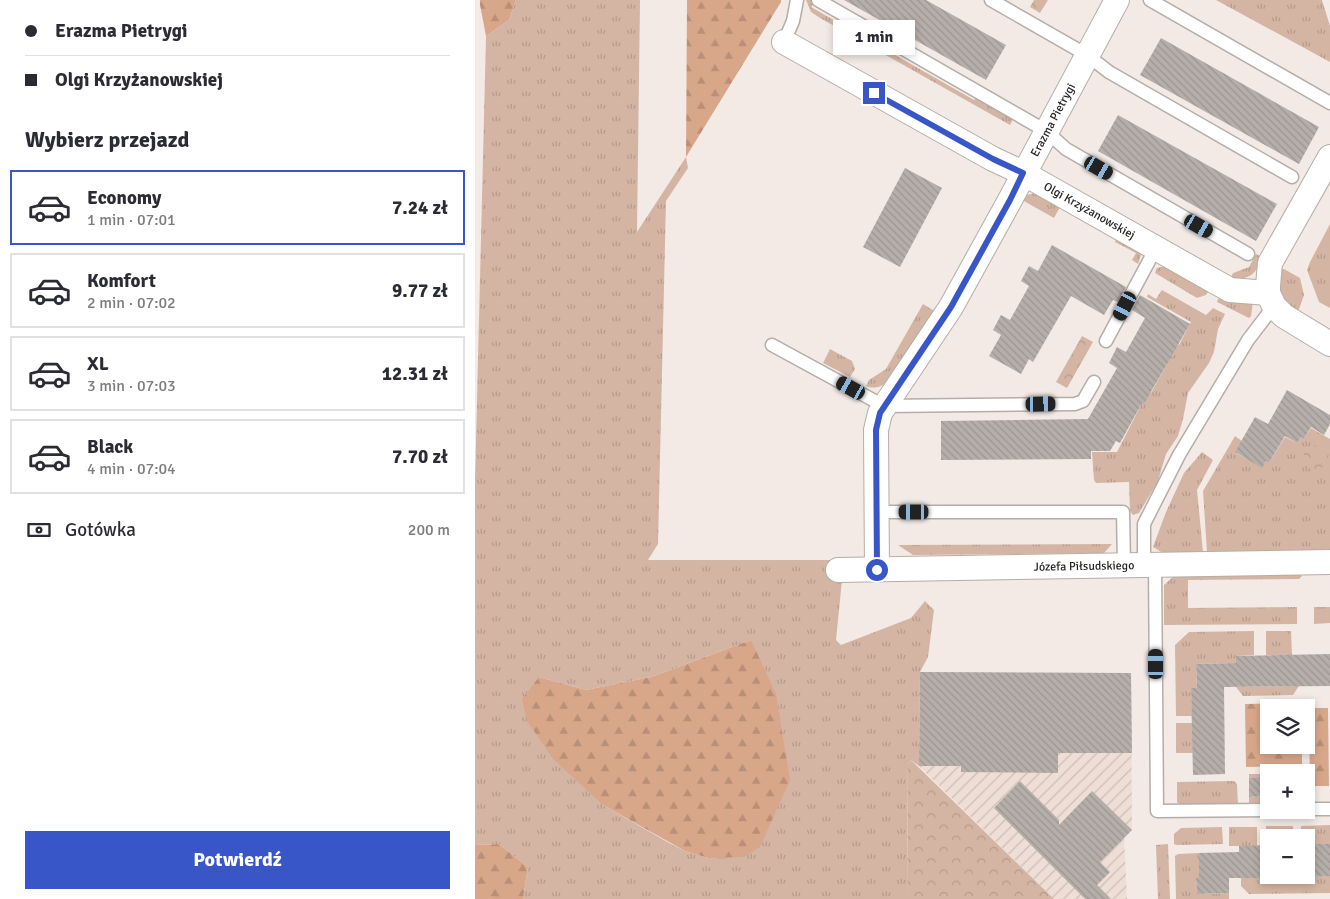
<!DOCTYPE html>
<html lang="pl">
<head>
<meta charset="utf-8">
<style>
  body { margin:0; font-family:Signika,sans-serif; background:#f7f7f7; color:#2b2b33; height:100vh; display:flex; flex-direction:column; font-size:19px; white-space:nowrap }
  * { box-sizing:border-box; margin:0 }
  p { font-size:16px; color:#7c7c81 }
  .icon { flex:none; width:28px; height:28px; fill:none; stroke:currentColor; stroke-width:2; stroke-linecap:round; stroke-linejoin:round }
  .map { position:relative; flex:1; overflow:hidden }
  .details { display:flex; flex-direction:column; background:#fff; width:475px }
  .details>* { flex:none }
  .guide { display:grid; align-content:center; height:110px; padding:0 25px; background:#fff }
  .tools { position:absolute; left:785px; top:699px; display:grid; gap:10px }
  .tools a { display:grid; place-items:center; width:55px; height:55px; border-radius:0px; background:#fff; box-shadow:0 2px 8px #0003; font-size:25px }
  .end { position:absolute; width:22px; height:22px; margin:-11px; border:6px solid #3856c7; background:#fff; box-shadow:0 0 0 2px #fff }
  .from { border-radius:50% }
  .bubble { position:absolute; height:35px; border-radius:0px; background:#fff; box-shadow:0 2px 8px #0003; font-size:16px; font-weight:700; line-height:35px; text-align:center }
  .car { position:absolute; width:15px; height:30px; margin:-15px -8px; border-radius:6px; box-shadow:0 0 4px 1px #0007; background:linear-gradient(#222 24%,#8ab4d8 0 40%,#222 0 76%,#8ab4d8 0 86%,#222 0) }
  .guide b { display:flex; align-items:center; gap:18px; height:48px; font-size:19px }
  .guide b+b { border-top:1px solid #e1e1e2 }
  .guide i { width:12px; height:12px; background:#2b2b33 }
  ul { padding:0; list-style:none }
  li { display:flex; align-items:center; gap:15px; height:75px; margin:0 10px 8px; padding:0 15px; border:2px solid #e1e1e2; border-radius:0px }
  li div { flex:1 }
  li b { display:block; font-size:19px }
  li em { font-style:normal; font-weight:700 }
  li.on { border-color:#3856c7 }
  li>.icon { width:45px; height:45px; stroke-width:1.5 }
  h2 { padding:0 25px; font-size:22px; line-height:60px }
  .pay { display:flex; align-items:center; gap:12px; height:55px; padding:0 25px; font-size:19px }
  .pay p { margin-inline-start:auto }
  .action { display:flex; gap:10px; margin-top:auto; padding:10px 25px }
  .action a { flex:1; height:58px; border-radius:0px; background:#3856c7; color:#fff; font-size:20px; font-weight:700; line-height:58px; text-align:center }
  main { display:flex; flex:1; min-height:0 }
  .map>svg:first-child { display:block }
  .industrial { fill:url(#industrial-furrows) }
  .grass { fill:url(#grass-tufts); fill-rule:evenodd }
  .forest { fill:url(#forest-firs) }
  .park { fill:url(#park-crowns) }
  .building { fill:url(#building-back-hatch) }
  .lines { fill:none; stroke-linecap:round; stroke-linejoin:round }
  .service-casing { stroke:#b5ada8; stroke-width:15 }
  .minor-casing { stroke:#b5ada8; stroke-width:26 }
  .service { stroke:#fff; stroke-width:12 }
  .minor { stroke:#fff; stroke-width:24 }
  .route { stroke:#3856c7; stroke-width:6 }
  .labels { text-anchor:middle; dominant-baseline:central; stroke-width:4.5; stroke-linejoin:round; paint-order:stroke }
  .street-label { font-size:12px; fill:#262321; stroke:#fff }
</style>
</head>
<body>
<main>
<section class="details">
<div class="guide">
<b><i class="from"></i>Erazma Pietrygi</b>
<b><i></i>Olgi Krzyżanowskiej</b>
</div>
<h2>Wybierz przejazd</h2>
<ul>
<li class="on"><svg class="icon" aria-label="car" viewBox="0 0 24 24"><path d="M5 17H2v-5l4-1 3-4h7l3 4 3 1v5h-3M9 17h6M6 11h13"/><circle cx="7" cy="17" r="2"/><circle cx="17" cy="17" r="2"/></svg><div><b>Economy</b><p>1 min · 07:01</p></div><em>7.24 zł</em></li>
<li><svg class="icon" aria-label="car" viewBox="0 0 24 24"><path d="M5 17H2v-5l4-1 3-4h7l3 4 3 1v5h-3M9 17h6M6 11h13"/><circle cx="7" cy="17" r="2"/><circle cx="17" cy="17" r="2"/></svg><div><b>Komfort</b><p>2 min · 07:02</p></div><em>9.77 zł</em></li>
<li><svg class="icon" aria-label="car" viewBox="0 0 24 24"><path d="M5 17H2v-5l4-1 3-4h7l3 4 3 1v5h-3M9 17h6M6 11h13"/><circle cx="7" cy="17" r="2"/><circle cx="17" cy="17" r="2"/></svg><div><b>XL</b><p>3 min · 07:03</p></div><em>12.31 zł</em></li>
<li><svg class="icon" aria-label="car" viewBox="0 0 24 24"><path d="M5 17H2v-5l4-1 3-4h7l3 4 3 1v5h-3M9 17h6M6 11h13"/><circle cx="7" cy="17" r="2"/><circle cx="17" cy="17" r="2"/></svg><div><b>Black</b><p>4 min · 07:04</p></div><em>7.70 zł</em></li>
</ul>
<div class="pay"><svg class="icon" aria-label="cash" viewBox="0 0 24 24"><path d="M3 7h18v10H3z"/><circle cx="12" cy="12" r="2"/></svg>Gotówka<p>200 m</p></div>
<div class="action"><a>Potwierdź</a></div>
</section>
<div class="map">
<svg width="855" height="899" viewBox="0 0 855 899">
  <defs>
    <pattern id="industrial-furrows" width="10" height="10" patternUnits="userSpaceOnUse" patternTransform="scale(1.25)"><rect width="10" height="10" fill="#eeded5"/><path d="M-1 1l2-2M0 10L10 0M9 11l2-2" fill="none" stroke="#ccbeb7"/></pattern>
    <pattern id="grass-tufts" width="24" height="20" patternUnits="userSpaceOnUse" patternTransform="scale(1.25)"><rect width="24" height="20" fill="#d4b5a3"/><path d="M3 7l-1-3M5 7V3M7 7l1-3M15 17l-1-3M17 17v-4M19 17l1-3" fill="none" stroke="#b69b8c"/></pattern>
    <pattern id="forest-firs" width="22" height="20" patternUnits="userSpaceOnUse" patternTransform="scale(1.25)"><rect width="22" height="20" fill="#d8a78a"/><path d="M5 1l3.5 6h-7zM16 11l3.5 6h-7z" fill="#b98f77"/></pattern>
    <pattern id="park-crowns" width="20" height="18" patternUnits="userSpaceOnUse" patternTransform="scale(1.25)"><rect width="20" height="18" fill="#d4b5a3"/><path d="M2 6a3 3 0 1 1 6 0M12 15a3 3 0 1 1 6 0" fill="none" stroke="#b69b8c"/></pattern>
    <pattern id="building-back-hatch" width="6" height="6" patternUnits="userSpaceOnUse" patternTransform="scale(1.25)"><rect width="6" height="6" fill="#b6aea9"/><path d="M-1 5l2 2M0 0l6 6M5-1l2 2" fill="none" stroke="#9c9591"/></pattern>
  </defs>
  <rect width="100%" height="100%" fill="#f3eae6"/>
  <!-- industrial -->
  <path class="industrial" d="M445,672l211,1 1,157 -8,7 3,62h-73l-135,-133z"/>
  <!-- grass -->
  <path class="grass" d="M41,0h124l-3,232 49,-75 2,11 -22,33 -8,343 -10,16h194v20l-6,60 5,5 70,-27 14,-17 9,9 -6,47 -8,15 -1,94 -8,-6 -3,4 -1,135h-384l5,-32 -29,-23 -24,1v-364l11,-445 23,-16zM276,640l-43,218 -23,-7 -14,-7 -68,-39 -64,-128 47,13 65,-13z
    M331,0h9l-4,7 163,93 2,-2 37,21 -3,6 -190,-107 -9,-6z
    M741,0h106l8,26v36z
    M560,193l25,14 -6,11 -32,-18 5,-5z
    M855,224v84l-11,-6 -12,-32 3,-8z
    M641,239l20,8 5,8 -3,9 -6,-4 4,-7 -21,-11z
    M781,254l8,4c-10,17 -14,22 -34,21l3,-6 16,-6z
    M694,265l41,24 -4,6 -9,3 -42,-25 2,-5z
    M806,269h3l16,9 4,17 -7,20c-14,-14 -25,-25 -16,-46z
    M687,290l44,25 7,-7 12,6 -7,15 -4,23 -5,11 -21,30 -5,26 -5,17 -12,18 -8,27 -19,32 -6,2 -3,-4 -1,-29 -33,1 -2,-3 -2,-28h25l22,-43 2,-4 -3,-2 8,-13 5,3 16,-29 6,-23 6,4 12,-23 -44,-25 1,-3 8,5z
    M745,295l33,7 -2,14 -2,2 -32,-16z
    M448,304l13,8 -46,67c-7,7 -14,11 -24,7l3,-6 17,-11z
    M355,349l22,12 3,8 -5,8 -27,-14z
    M836,428l19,11v112l-123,1 -4,-61 32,-55 7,5 -6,12 26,14 4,-6 3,2 16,-26 12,6 4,-6 3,2z
    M727,452l11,8 -16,30 6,62 -40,1 -10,-6 13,-35 18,-39z
    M637,544l-8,9 -191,2 -15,-10z
    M824,572l3,4 -3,3 -111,1v28l109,-1v17l-133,1v-40l11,-10z
    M839,607h16v16l-16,1z
    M779,631v24l-18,1v7l-40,1 1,24h-6l1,28h-16l-1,-71 14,-13z
    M791,631h25l1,24h-26z
    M824,686l-6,9 -50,1 -7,-9z
    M701,723h16l1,30h-17z
    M774,774h20v30l-20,1v-8l17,-1v-18h-17z
    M759,781l3,3 1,21h-57l-4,-3v-20z
    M855,825v19h-24v-6l-5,-1v-11z
    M791,826h27l1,11 -25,1v7h-3z
    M747,827l1,17 -46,1 -3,-1v-10l7,-6z
    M754,827h28v19h-28z
    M693,844l2,55h-12l-2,-54z
    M724,853v25h-3l1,16 32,-1v6h-53l-1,-43 3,-2z
    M855,876v17l-81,1 -8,-8v-8z"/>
  <!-- forest -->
  <path class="forest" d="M5,0h36l-7,20 -23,16 -6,-31z
    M212,0h94v2l-95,155z
    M276,640l25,54 14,86 -30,67 -16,10 -36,1 -23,-7 -82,-46 -50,-46 -26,-38 -5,-22 17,-22 47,13 65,-13z
    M826,703v4l-32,1v37h33v21l-56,1 -1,-63z
    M834,708h19l1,78h-19z
    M24,844l29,23 -5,32h-48v-54z"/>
  <!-- park -->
  <path class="park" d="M559,0h14l-8,13 -10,-6z
    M607,336l11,6 -26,46 -11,-6z
    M839,445c10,2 16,7 16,18l-10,6 -9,1c-6,-6 -8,-10 -7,-19z
    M436,760l143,139h-147l1,-135z"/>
  <!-- building -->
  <path class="building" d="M369,0h82l80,45 -20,35z
    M686,38l158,89 -20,37 -159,-89z
    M643,115l159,89 -21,37 -158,-90z
    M430,168l37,20 -42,79 -37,-20z
    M577,245l74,42 -8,15 -5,-2 -9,15 -33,-19 -38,66 -4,-3 -8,15 -32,-18 12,-21 -8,-5 8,-15 9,5 19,-34 -8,-5 8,-15 9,5z
    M665,295l50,29 -46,80 -2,-1 -22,40 -4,-2 -6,10h-19v8l-150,1v-39l147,-2 29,-51 -8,-5 8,-16 9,5 19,-34 -13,-8z
    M812,390l43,25v9l-6,11 -13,-8 -7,12 -3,-2 -4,6 -12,-7 -16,27 -3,-2 -4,7 -27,-16 20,-35 13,7z
    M855,654v32l-106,1 1,87 -32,1 -2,-87h6l-1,-24 40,-1v-7z
    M445,672l211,1 1,80h-74v20l-97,-1v-6h-42z
    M774,778h17v18l-17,1z
    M545,781l39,39v5l33,-34 40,39 -32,32 10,10 -13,13 14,14h-26l-91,-91z
    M831,844h24v32l-24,1z
    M794,845v33h-40v15l-32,1 -1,-16h3v-25l40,-1v-6z"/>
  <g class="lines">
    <!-- service casing -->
    <g class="service-casing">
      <path id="service" d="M343,0l228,131 20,18 182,105
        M516,0l96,55 22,17 183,105
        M675,0l180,103
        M309,42l9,-21 4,-21
        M631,341l50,-93
        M297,345l112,61 191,-2 8,-3 11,-19
        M402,512h246l1,53
        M669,565v-41l35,-69 69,-115 26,-34
        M680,565l2,246 112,-1
        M831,809h24"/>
    </g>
    <!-- minor casing -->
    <g class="minor-casing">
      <g id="minor">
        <path id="s1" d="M309,42l209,117 30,14 207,117 38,3"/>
        <path d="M855,157l-60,106 -2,23v7l6,13 10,10 46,28"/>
        <path id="s2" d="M363,570l492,-8"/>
        <path id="s3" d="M402,570l-1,-140 4,-17 71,-106 59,-107 107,-200"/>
      </g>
    </g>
    <!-- service -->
    <use href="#service" class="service"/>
    <!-- minor -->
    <use href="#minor" class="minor"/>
  </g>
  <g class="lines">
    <!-- route -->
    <path class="route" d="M399,93l119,66 30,14 -13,27 -59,107 -71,106 -4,17 1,140"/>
  </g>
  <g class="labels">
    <!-- street labels -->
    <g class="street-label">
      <text stroke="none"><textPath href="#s3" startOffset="498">Erazma Pietrygi</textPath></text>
      <text stroke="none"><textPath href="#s1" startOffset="349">Olgi Krzyżanowskiej</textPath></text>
      <text stroke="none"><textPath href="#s2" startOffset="246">Józefa Piłsudskiego</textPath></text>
    </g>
  </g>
</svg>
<div class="tools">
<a><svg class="icon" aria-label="layers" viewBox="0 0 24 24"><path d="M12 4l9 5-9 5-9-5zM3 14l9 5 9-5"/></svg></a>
<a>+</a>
<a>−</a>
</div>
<i class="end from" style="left:402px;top:570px"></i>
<i class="end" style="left:399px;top:93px"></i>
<div class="bubble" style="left:358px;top:20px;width:82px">1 min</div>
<i class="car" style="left:624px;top:168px;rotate:120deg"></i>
<i class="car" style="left:724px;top:226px;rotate:120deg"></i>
<i class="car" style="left:650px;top:306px;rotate:208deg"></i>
<i class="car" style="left:376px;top:388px;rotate:299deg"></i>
<i class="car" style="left:566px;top:404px;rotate:89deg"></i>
<i class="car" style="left:439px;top:512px;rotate:270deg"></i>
<i class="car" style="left:681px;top:664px;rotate:0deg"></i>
</div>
</main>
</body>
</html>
